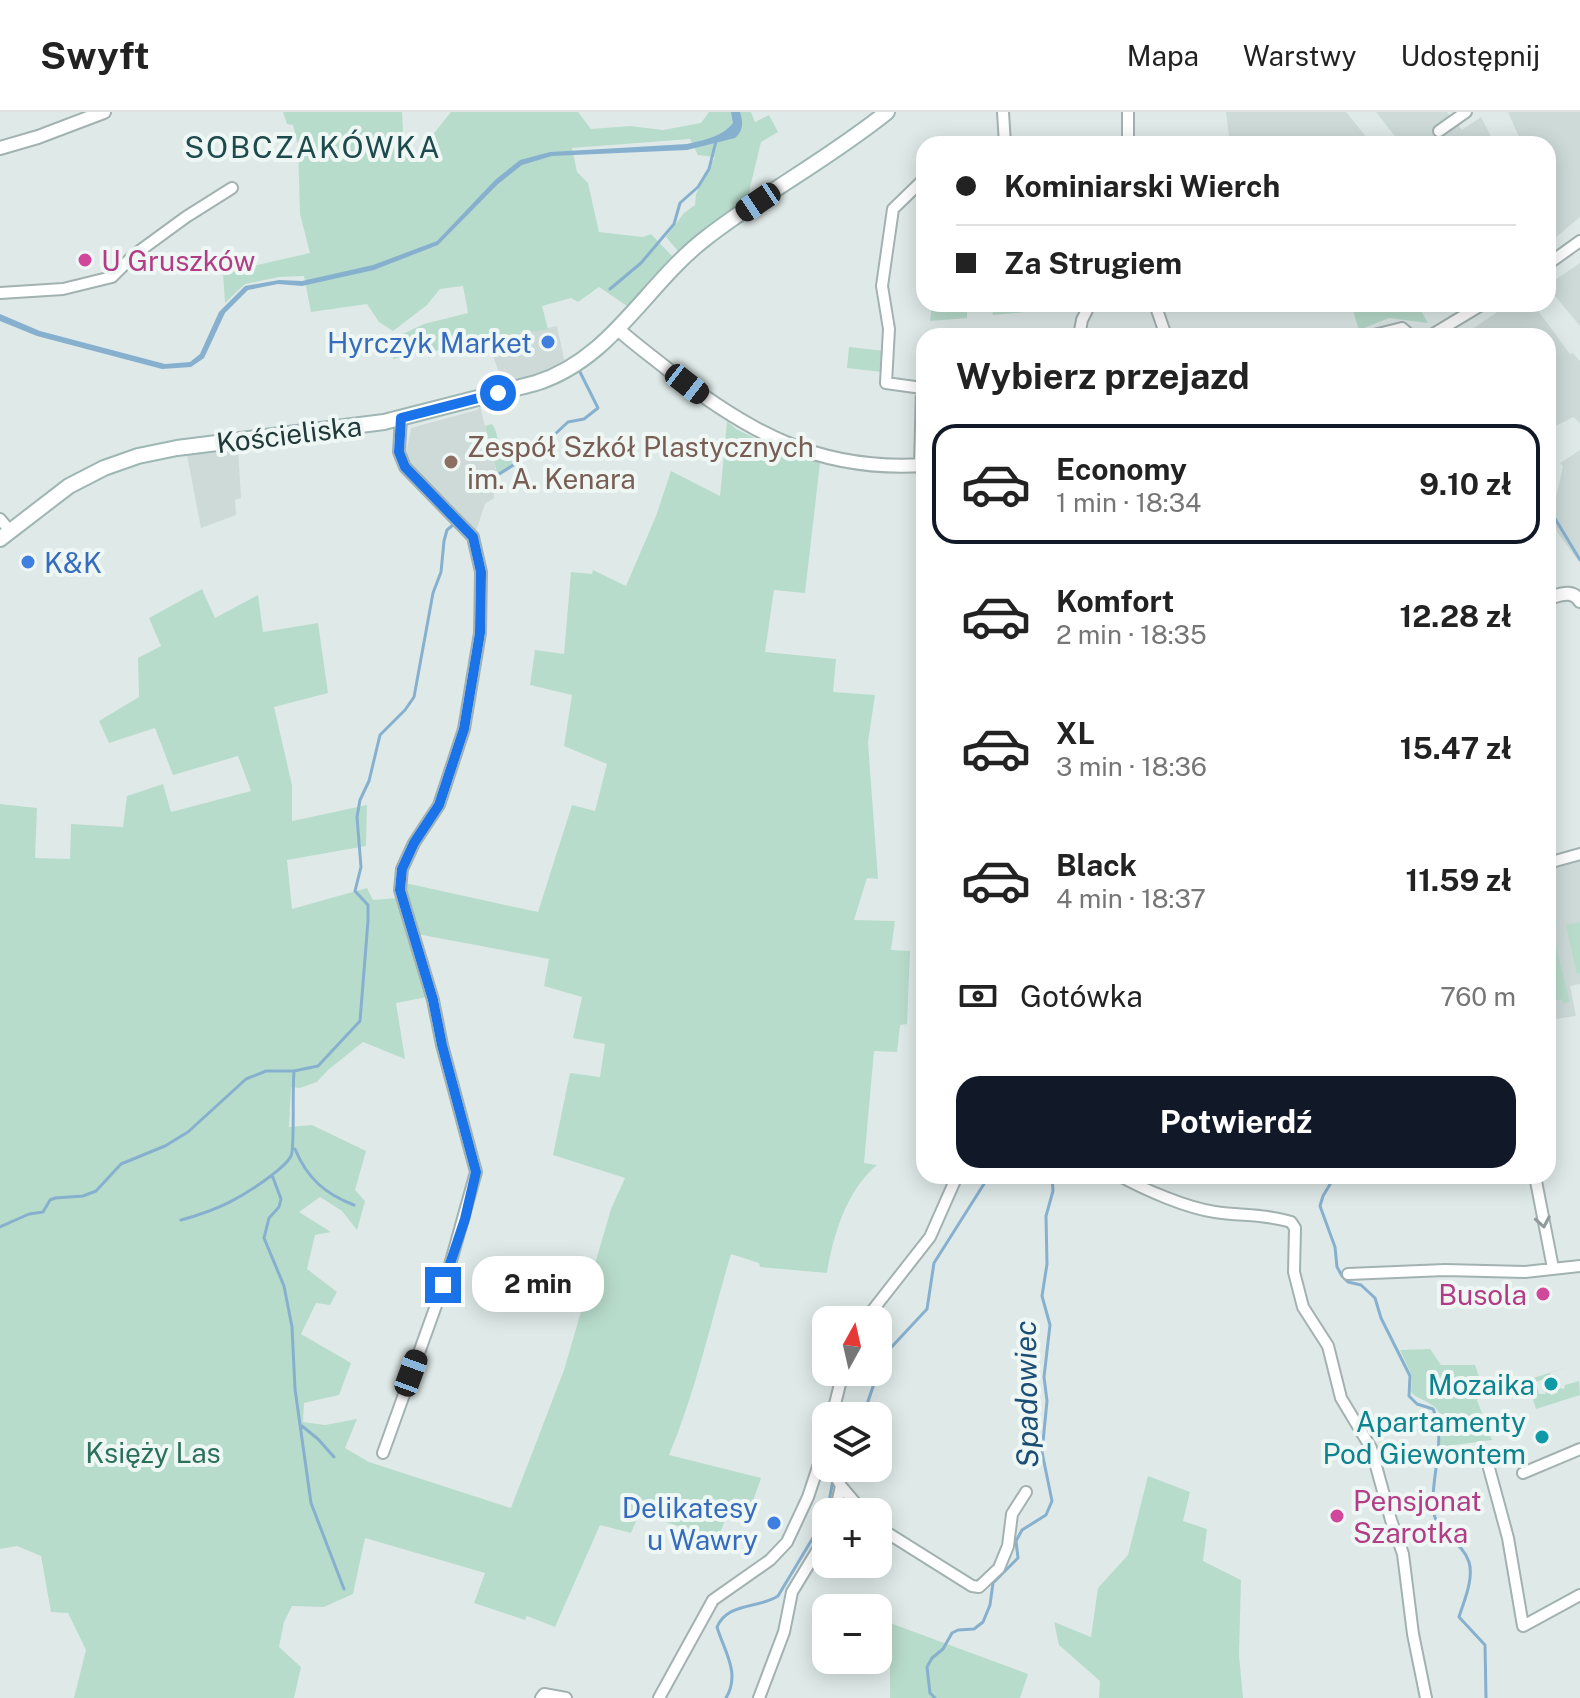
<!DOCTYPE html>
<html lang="pl">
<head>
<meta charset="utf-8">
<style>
  body { margin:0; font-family:"Public Sans",sans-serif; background:#f2f2f2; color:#222; height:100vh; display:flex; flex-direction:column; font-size:30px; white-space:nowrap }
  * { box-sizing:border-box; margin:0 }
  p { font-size:26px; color:#767676 }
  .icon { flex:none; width:44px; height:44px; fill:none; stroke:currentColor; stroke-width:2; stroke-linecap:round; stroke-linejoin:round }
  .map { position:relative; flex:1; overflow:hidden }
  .sheet { position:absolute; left:916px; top:216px; width:640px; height:856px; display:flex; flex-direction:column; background:#fff; border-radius:24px; box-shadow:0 4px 20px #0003 }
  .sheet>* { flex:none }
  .banner { position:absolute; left:916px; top:24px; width:640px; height:176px; border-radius:24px; box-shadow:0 4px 20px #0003; display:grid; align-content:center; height:176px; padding:0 40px; background:#fff }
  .needle { width:52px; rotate:8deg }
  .controls { position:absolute; left:812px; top:1194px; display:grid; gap:16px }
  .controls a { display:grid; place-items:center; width:80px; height:80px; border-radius:16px; background:#fff; box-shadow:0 4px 20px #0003; font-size:40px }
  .end { position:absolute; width:36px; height:36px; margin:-18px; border:10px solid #1a73e8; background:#fff; box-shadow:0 0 0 4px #fff }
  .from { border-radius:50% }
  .bubble { position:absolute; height:56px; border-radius:24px; background:#fff; box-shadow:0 4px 20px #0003; font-size:26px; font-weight:700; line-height:56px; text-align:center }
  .car { position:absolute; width:24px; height:48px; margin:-24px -12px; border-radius:10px; box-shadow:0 0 6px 2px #0007; background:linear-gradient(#222 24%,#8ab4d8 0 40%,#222 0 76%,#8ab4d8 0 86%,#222 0) }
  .banner b { display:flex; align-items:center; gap:28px; height:76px; font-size:30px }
  .banner b+b { border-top:2px solid #e0e0e0 }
  .banner i { width:20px; height:20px; background:#222 }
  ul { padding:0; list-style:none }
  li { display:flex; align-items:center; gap:24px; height:120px; margin:0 16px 12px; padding:0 24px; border:4px solid transparent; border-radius:24px }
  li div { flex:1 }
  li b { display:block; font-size:30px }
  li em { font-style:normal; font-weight:700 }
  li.active { border-color:#111827 }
  li>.icon { width:72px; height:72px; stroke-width:1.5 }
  h2 { padding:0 40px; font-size:36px; line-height:96px }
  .pay { display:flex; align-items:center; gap:20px; height:88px; padding:0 40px; font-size:30px }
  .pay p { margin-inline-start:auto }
  .cta { display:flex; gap:16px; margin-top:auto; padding:16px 40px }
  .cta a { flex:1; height:92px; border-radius:24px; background:#111827; color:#fff; font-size:32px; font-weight:700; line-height:92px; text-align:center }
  header { display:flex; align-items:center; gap:48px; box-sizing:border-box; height:112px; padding:0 40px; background:#fff; border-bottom:2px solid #e0e0e0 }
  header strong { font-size:38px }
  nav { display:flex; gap:44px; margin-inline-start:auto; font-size:28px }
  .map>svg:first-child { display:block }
  .built { fill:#cddad8 }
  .green { fill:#b8dccc }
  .water { fill:#87b0cf }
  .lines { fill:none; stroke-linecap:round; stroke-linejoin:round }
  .stream { stroke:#87b0cf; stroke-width:3 }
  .minor-casing { stroke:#a2b2b0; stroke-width:14 }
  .tertiary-casing { stroke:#a2b2b0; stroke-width:16 }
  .secondary-casing { stroke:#9eb6b4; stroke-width:18 }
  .minor { stroke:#fff; stroke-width:10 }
  .tertiary { stroke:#fff; stroke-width:12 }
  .secondary { stroke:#fff; stroke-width:14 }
  .oneway { stroke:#909c9c }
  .route { stroke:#1a73e8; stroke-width:10 }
  .hotel-dot { fill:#d1479c; stroke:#eff7f5; stroke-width:3 }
  .shop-dot { fill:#3f7fe0; stroke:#eff7f5; stroke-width:3 }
  .education-dot { fill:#8d6e63; stroke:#eff7f5; stroke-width:3 }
  .culture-dot { fill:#0f9aa8; stroke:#eff7f5; stroke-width:3 }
  .labels { text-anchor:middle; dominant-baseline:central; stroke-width:8; stroke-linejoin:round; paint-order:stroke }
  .hotel-label { font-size:28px; fill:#b23c85; stroke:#eff7f5; text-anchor:start }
  .shop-label { font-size:28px; fill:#366cbe; stroke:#eff7f5; text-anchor:end }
  .street-label { font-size:28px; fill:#203a3a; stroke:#eff7f5 }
  .education-label { font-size:28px; fill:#785e54; stroke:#eff7f5; text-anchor:start }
  .culture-label { font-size:28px; fill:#0d838f; stroke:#eff7f5; text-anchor:end }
  .park-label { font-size:28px; fill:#2b705a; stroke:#eff7f5 }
  .neighbourhood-label { font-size:30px; letter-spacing:2px; fill:#1d4a4c; stroke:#eff7f5 }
  .water-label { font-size:30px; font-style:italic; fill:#1c4d75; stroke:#eff7f5 }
</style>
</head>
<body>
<header>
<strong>Swyft</strong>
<nav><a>Mapa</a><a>Warstwy</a><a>Udostępnij</a></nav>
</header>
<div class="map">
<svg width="1580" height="1586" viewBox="0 0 1580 1586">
  <rect width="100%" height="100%" fill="#dfeae8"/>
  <!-- built -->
  <path class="built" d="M1226,0h120l26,32h-142z
    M1376,0h71l15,18 19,-13 14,27h-94z
    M1508,0h72v105l-32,27v-100h-26z
    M1580,151v63l-29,-35 1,-9z
    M1509,192h24l37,50 3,-1 7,8v62l-7,-6 -25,13v-94h-86z
    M557,214l8,37 -18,9 -44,12 -15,-42z
    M480,294l18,73 -4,6v13l-9,6 -9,27 -65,-61 -5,-15 5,-27 66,-18z
    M238,336l3,50 -6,2 1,15 -35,13 -14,-73z
    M1580,338v107l-3,2 -18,-24 -11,-21v-11l7,-1 8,-36 -3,-3z
    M1580,745v127l-10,2 6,30 -28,4v-154z"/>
  <!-- green -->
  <path class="green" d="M283,0h119l2,40 10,6 37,-46h127l13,17 39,-3 33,4 38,-7 8,-11h42l4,10 14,-7 9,17 -17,10 -14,58 -49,33 -20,18 -12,-14 18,-24 11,-8 1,-11 19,-37 -17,-2 -8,-16 -118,9 5,24 11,11 11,49 44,5 8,-3 21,22 -45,50 -28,-19 -21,15 -7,-4 -29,8 6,23 -155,30 -1,-20 32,-15 44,-11 -5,-27 -23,3 -13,16 -34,26 -14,-9 -12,-18 -56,8 -7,-36 -25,1 -34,7 -20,19 -2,-30 87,-20 -10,-39 -2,-69 -5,-20 -6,-1z
    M932,192h94v8l-33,3 -1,-7 -25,3v7l-37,3z
    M1351,192h66l11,19 -39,-5 -30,12z
    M849,235l36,4 -3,21 -35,-4z
    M727,309l9,8 31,15 53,19 -15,130 -31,-3 -9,62 71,7 -3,33 42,3 -7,47 10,137 -11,-1 -13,42 41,1 -4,29 19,1 -3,73 -7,1 -3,27 -23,-1 -10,112 13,2c-30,25 -44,70 -50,108l-67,-6 -1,-4 -28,-9c-20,67 -35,137 -62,201l92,23 -9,26 -18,-6 -16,40 -79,-24 -8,19 -31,-8 -45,102 -28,-11 -2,4 -51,-17 11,-30 -120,-35 -12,56 -29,13 -32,-1 -8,16 -5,25 22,20 -7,31h-220l12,-48 -18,-37 -17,-1 -10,-56 -24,-10 -17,3v-745l37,4 -2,50 35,1 1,-35 52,3 4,-31 36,-12 8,28 80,-21 -13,-35 -65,19 -18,-47 -46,15 -10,-22 40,-24 -1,-39 23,-12 -12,-28 53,-29 13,29 43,-23 5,37 55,-9 10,70 -54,14 18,78v36l75,-16 -1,41 -79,14 5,49 75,-21 6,12 24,-2 30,99 -31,6 9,56 -42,-17 -35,28 -11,12 -17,6 -9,-1 -2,40 23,-2 54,26 -11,39 10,11 -8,29 -15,-19 -22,-14 -21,15 32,20 -16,3 -8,34 30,23 -7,13 -14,-2 -15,31 50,29 -12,32 -35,8 -1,19 22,3 32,-6 -12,29 24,14 142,46 53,-138 47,-161 14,-31 -72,-23 17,-82 30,4 5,-33 -32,-6 9,-41 -38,-11 5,-27 -132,-25 -8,-21 -4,-30 133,29 34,-107 23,6 12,-47 -43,-18 8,-51 -42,-10 5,-35 29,4 7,-82 21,2 1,-4 33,16 30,-70 15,-45 49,25z
    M492,312c8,10 4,23 10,35l27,-3 -31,21 -13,-51z
    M1580,810v51l-3,1 -11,-49z
    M1553,824l17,66 -7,1 -2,-4 -13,3v-65z
    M1430,1237l11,16h34l10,28 -8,7 15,40 -53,7c2,-16 8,-34 -10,-44 -7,-5 -12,-4 -18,-11l1,-16 -12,-26z
    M1574,1253l-24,8 1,3 -15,6 3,12h7l-1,-2 2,-1 4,4 6,-2 2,-5 5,1 1,-4 14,-4 1,14 -44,14 -9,-29z
    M1148,1364l42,16 -7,29 24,8 -4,32 38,19 -2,75 4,43h-144l1,-17 -41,-36 -5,-23 37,15 7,-49 30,-33z
    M890,1511l138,51 -8,24h-130z"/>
  <!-- water -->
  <path class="water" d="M731,0h9c3,10 4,18 -5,26l-48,12 -135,6 -30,9 -24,19 -60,61 -64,25 -72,16 -24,-2 -30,6 -23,23 -21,45 -13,9 -29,2 -125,-33 -37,-15v-7l40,17 125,33 25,-2 10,-8 19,-42 26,-26 34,-6 23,1 71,-16 64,-24 58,-61 25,-20 30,-8 137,-8c17,-4 35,-7 46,-21z"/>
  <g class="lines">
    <!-- stream -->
    <path class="stream" d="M610,177l31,-26 33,-39 6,-21 18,-16 11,-18 7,-28
      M499,362l40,-25 29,-27 16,-3 14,-11 -18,-36
      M1548,395l32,53
      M294,961c-2,15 1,76 -3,83 -4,8 -12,13 -19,19l9,24 -2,8 -10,11 -5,20 20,48 8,41 3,62 16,114 33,86
      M295,1037c12,29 30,45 59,56
      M1335,1064l-12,20 -3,10 15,41 2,20 5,9 6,6 13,3 14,13 6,20 29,58 -1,20 8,8 16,5c14,28 -2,67 0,98 2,30 28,31 36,55 5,17 -5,39 -10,55l26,28 1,53
      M181,1108c37,-10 61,-22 91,-45
      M0,1115l29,-13 14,-2 7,-12 5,-2 28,-2 13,-5 25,-27 44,-18 23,-14 58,-53 20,-8h28l24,-5 42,-45 8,-100v-16l-13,-14 6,-24 -4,-50 3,-17 9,-19 11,-46 25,-25 9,-13 19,-104 8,-21 3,-31 3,-11 6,-5
      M878,1259l8,-18 41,-44 7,-46 55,-87
      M863,1304l15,-44
      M302,1314l16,13 16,18
      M827,1400l6,-32
      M726,1586c15,-25 -2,-47 -9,-71 11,-25 41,-18 61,-31l48,-80
      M935,1586l-5,-5 -3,-26 5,-9 11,-9 9,-16 6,-3 16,-1 9,-7 7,-17 3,-22 25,-25 -2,-17 6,-11 24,-15 6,-14 -10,-49 5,-51 -3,-24 6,-52 -8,-29 5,-32 -1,-48 7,-25 -1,-15"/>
    <!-- minor casing -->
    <g class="minor-casing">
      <path id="minor" d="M1003,0l2,32
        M1128,0v32
        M1439,19l27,-19
        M1548,152l32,-23
        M0,181l63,-4 49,-12 22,-22 52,-38 46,-29
        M1155,192l11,32
        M1079,224l3,-16 8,-16
        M1370,224l32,-8 9,8
        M1430,224l53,-32
        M920,353l2,-77 -36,-5 3,-54 -7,-43 11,-77 31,-30
        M0,407l10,12
        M1548,751l32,-9
        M1120,1064c25,14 67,32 95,36 25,4 52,2 76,10l4,6 -1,44 9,35 25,39 13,52 30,50 20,72 12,34 10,80 13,64
        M1535,1064l18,92
        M1348,1162l97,-4 80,2 55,-6
        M865,1208l65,-83 27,-61
        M832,1304l11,-44
        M383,1341l65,-181 28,-100 -34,-127 -9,-45 -33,-110 2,-21 12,-26 25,-38 25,-76 16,-96 1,-61 -8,-35 -68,-70 -6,-15 2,-34
        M1486,1345l22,81 15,88 57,-31
        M831,1356l10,18 22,26
        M1523,1361l57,-24
        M835,1400l6,-26
        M878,1415l94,59 7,1 20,-19 9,-22 4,-32 14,-22
        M541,1586l3,-4 22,4
        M659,1586l54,-98 57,-40 17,-18 21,-45 18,-54
        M759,1586l25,-66 8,-40 34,-56"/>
    </g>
    <!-- tertiary casing -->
    <g class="tertiary-casing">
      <path id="tertiary" d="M0,36l38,-11 66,-25
        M618,217c15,14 32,26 48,39 80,63 152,104 258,97
        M1548,486c12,-3 24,-9 32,3"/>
    </g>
    <!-- secondary casing -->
    <g class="secondary-casing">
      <path id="secondary" d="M0,427l69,-53 35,-18 34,-12 39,-8 207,-26 152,-39c76,-24 110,-99 170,-145 58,-45 124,-80 181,-126"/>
    </g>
    <!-- minor -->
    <use href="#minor" class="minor"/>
    <!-- tertiary -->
    <use href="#tertiary" class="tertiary"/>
    <!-- secondary -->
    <use href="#secondary" class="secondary"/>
  </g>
  <!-- one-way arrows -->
  <defs><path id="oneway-chevron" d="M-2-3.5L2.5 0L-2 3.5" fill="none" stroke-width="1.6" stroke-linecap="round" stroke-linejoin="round" transform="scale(2)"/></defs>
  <use class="oneway" href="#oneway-chevron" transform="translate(1543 1110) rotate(80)"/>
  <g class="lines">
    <!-- route -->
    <path class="route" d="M443,1173l22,-66 11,-47 -34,-127 -9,-45 -33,-110 2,-21 12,-26 25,-38 25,-76 16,-96 1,-61 -8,-35 -68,-70 -6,-15 2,-34 97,-25"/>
  </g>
  <!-- markers -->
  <g class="hotel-dot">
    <circle cx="85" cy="148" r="8"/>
    <circle cx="1543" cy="1182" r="8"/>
    <circle cx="1337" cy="1404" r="8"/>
  </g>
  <g class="shop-dot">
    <circle cx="548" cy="230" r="8"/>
    <circle cx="28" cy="450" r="8"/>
    <circle cx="774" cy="1411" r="8"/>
  </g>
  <circle class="education-dot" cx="451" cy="350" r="8"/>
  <g class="culture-dot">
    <circle cx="1551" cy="1272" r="8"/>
    <circle cx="1542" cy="1325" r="8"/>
  </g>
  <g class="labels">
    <!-- hotel labels -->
    <g class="hotel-label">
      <text x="101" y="148">U Gruszków</text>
      <text x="1527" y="1182" text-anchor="end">Busola</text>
      <text x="1353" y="1388">Pensjonat<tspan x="1353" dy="32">Szarotka</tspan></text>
    </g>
    <!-- shop labels -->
    <g class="shop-label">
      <text x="532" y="230">Hyrczyk Market</text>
      <text x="44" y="450" text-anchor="start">K&amp;K</text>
      <text x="758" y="1395">Delikatesy<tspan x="758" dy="32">u Wawry</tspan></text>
    </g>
    <!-- street labels -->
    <g class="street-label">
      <text transform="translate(289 322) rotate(-7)">Kościeliska</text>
    </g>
    <!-- education labels -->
    <g class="education-label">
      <text x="467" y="334">Zespół Szkół Plastycznych<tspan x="467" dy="32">im. A. Kenara</tspan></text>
    </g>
    <!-- culture labels -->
    <g class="culture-label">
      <text x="1535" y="1272">Mozaika</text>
      <text x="1526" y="1309">Apartamenty<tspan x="1526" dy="32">Pod Giewontem</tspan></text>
    </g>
    <!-- park labels -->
    <g class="park-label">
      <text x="153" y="1340">Księży Las</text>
    </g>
    <!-- neighbourhood labels -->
    <g class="neighbourhood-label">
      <text x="313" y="35">SOBCZAKÓWKA</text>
    </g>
    <!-- water labels -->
    <g class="water-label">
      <text transform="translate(1026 1282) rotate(-91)">Spadowiec</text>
    </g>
  </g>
</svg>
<div class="controls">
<a><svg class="needle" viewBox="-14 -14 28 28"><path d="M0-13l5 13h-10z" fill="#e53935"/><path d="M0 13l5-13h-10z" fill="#767676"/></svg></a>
<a><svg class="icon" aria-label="layers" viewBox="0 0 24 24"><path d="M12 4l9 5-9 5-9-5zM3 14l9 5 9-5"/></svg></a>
<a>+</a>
<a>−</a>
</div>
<i class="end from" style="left:498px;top:281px"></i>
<i class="end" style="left:443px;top:1173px"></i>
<div class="bubble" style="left:472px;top:1144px;width:132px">2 min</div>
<i class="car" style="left:758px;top:90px;rotate:236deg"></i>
<i class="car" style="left:687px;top:272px;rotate:128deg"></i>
<i class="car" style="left:411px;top:1261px;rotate:20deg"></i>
<div class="banner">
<b><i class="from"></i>Kominiarski Wierch</b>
<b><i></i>Za Strugiem</b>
</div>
<section class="sheet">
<h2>Wybierz przejazd</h2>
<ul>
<li class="active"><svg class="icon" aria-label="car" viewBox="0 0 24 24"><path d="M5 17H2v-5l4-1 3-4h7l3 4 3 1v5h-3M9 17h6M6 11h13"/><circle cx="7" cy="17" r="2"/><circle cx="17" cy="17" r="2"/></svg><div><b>Economy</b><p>1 min · 18:34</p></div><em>9.10 zł</em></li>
<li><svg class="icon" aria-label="car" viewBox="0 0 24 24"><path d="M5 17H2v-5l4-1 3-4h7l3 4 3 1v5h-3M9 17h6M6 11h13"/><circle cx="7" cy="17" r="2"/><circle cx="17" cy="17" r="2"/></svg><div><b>Komfort</b><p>2 min · 18:35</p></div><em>12.28 zł</em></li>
<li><svg class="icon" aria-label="car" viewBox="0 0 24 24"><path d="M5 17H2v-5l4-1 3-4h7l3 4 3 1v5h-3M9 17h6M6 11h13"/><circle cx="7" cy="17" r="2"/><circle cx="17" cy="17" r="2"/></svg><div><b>XL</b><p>3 min · 18:36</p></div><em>15.47 zł</em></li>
<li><svg class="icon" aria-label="car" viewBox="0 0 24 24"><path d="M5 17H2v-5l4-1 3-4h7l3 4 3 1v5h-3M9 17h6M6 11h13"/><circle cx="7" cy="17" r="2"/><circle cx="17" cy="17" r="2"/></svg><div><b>Black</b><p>4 min · 18:37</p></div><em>11.59 zł</em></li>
</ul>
<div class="pay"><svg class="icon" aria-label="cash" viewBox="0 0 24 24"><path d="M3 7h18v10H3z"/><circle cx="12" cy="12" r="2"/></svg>Gotówka<p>760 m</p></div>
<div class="cta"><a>Potwierdź</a></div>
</section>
</div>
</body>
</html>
